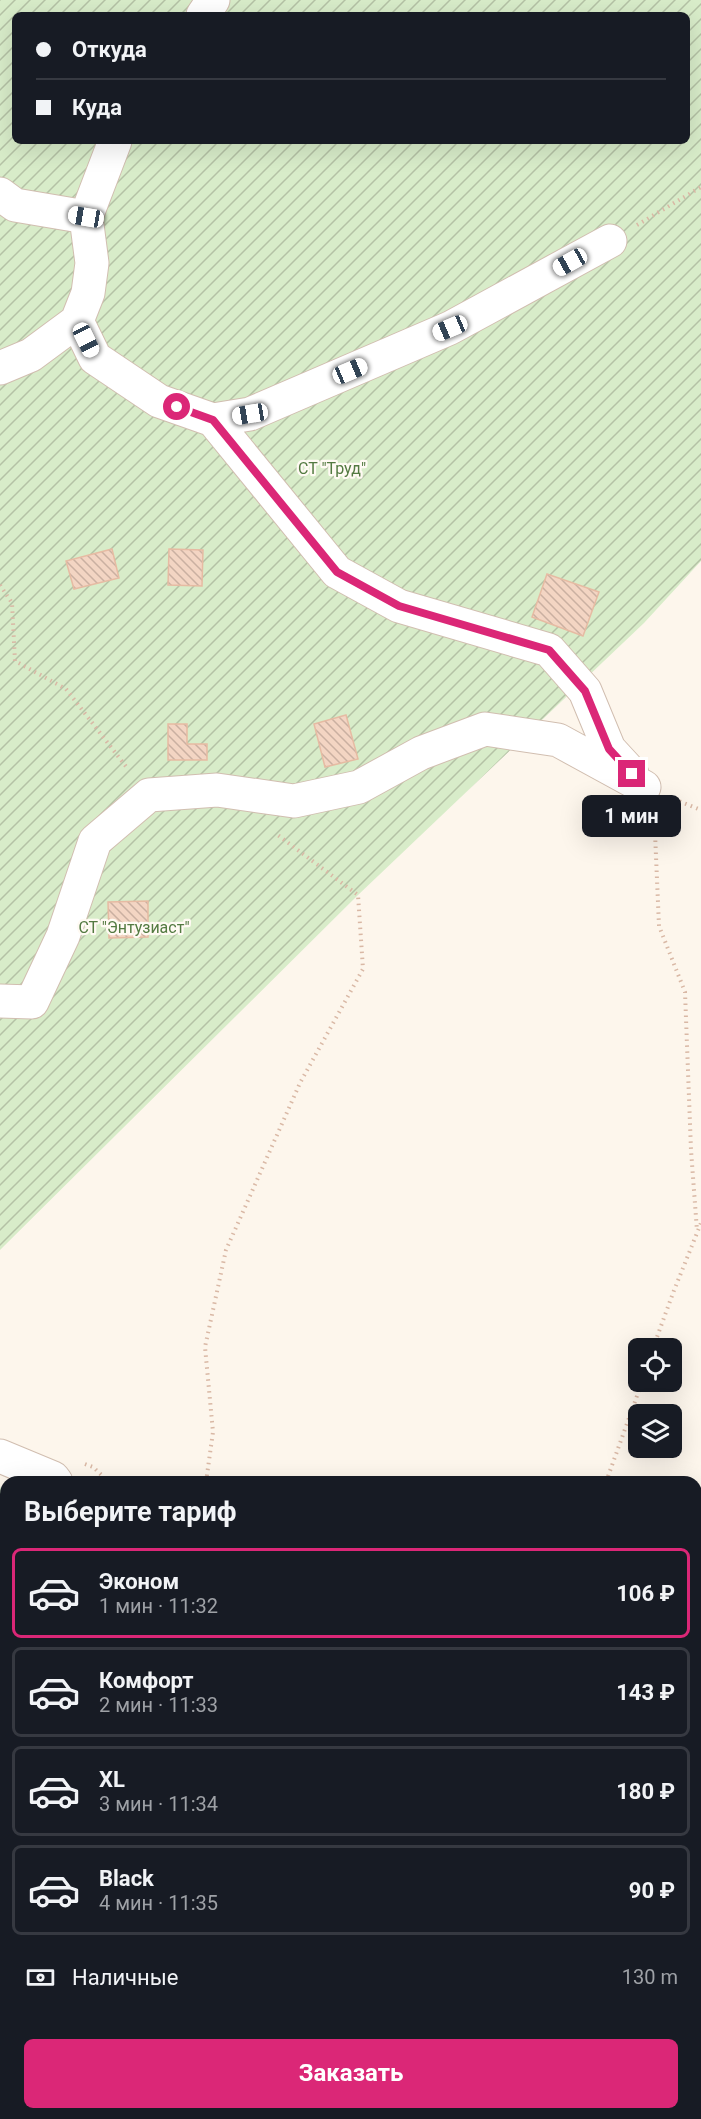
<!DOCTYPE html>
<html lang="ru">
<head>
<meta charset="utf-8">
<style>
  body { margin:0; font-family:Roboto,sans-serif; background:#20242c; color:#f1f3f6; height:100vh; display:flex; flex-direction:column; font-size:22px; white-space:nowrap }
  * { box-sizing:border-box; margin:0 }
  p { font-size:20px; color:#9ea1a6 }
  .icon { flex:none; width:33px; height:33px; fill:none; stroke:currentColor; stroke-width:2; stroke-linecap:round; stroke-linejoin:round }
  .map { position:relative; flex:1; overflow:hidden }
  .sheet { position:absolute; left:0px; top:1476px; width:702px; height:644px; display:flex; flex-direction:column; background:#171b24; border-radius:18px 18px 0 0; box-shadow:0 6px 24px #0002 }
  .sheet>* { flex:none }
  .top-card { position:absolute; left:12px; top:12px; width:678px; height:132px; border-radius:9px; box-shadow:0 6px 24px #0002; display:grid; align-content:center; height:132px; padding:0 24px; background:#171b24 }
  .controls { position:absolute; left:628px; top:1338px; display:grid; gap:12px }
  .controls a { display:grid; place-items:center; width:54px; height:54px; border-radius:9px; background:#171b24; box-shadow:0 6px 24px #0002; font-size:30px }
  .end { position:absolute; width:27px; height:27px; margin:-14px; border:8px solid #db2777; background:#fff; box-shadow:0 0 0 3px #fff }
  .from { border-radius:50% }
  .bubble { position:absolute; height:42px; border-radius:9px; background:#171b24; box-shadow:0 6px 24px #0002; font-size:20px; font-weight:700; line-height:42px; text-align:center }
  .car { position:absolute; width:18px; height:36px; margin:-18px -9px; border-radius:8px; box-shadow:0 0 4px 2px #0007; background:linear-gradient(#fff 24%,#345 0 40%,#fff 0 76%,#345 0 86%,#fff 0) }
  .top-card b { display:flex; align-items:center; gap:21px; height:57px; font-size:22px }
  .top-card b+b { border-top:2px solid #363941 }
  .top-card i { width:15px; height:15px; background:#f1f3f6 }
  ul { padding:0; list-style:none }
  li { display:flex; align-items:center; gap:18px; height:90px; margin:0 12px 9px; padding:0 12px; border:3px solid #363941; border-radius:9px }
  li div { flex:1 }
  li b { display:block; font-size:22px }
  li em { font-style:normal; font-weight:700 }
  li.selected { border-color:#db2777 }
  li>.icon { width:54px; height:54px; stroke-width:1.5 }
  h2 { padding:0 24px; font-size:27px; line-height:72px }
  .pay { display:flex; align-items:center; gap:15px; height:66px; padding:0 24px; font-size:22px }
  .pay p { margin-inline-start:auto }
  .button { display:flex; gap:12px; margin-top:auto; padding:12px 24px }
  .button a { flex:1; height:69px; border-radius:9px; background:#db2777; color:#fff; font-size:24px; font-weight:700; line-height:69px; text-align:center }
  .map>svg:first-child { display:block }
  .forest { fill:url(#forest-firs) }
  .garden { fill:url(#garden-furrows); fill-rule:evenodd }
  .building { fill:url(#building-back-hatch); stroke:#e6bba3; stroke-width:1.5 }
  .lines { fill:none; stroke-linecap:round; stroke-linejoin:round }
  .street-casing { stroke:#d1beb0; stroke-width:35 }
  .path { stroke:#d9b8a5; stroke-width:4; stroke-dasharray:1.5 4.5; stroke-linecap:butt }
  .street { stroke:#fff; stroke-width:33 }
  .route { stroke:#db2777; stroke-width:8 }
  .labels { text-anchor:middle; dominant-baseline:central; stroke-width:4.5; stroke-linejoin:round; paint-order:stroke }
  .park-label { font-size:16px; fill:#537a41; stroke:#fffaf3 }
</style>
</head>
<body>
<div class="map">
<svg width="701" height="2119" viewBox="0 0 701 2119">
  <defs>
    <pattern id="forest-firs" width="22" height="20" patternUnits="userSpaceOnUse" patternTransform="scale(1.5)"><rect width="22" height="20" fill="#d8ecc9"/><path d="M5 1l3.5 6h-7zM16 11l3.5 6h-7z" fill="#b4c2a5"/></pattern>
    <pattern id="garden-furrows" width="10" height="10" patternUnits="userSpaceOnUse" patternTransform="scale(1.5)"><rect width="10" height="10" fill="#d8ecc9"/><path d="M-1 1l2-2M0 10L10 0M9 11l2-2" fill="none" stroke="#b4c2a5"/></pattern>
    <pattern id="building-back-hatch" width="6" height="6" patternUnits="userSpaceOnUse" patternTransform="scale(1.5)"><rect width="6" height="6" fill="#f3d5c3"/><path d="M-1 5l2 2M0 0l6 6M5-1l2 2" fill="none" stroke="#cab0a1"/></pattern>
  </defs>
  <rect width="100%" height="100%" fill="#fdf6ec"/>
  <!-- forest -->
  <path class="forest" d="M0,1487l6,5v622h690v-12l5,9v8h-701z"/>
  <!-- garden -->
  <path class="garden" d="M0,0h701v561l-57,62 -286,272 -358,355zM15,15h672v126h-672z"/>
  <!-- building -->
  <path class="building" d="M112,549l7,29 -45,11 -8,-28z
    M169,549l34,1 -1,36 -34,-1z
    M547,574l52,18 -16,44 -51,-19z
    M346,715l12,44 -33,8 -11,-43z
    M168,724h19v20h20v16h-39z
    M148,901v36l-39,1 -1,-36z"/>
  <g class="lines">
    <!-- street casing -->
    <g class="street-casing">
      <path id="street" d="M203,15l10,-15
        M0,194l15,11 71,12 6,46 -4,30 -11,28 -46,34 -31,13
        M86,217l29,-76
        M77,321l18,37 64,43 54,19 37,-6 200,-86 160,-87
        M213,420l124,152 62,34 150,44 36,41 24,58 23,25
        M0,1001l32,1 31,-66 32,-95 54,-46 68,-5 77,11 65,-14 62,-34 64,-24 73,11 86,47
        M0,1456l53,22 3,4
        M260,2114l2,5"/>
    </g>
    <!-- path -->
    <path class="path" d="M637,225l64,-38
      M0,585l12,18 3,58 51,28 62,80
      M674,799l27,11
      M651,817l4,16 4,93 26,66 6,158 6,81
      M653,1348l20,-55 28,-70
      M85,1464l8,3 16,15
      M206,1482l7,-50 -8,-85 21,-97 74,-167 63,-114 -5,-74 -83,-62
      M606,1482l36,-100
      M696,1567l5,1"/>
    <!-- street -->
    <use href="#street" class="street"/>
  </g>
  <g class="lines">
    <!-- route -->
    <path class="route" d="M177,407l36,13 124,152 62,34 150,44 36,41 24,58 23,25"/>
  </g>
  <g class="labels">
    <!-- park labels -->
    <g class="park-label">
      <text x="332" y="468">СТ "Труд"</text>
      <text x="134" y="927">СТ "Энтузиаст"</text>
    </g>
  </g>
</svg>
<div class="controls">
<a><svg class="icon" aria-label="locate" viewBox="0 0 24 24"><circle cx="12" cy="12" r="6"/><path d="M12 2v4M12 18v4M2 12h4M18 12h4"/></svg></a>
<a><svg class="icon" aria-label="layers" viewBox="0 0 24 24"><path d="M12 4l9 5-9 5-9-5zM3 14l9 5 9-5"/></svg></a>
</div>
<i class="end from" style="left:177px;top:407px"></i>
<i class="end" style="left:632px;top:774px"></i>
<div class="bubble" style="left:582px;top:795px;width:99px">1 мин</div>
<i class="car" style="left:86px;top:217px;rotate:280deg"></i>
<i class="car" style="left:570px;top:262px;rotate:241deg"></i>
<i class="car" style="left:450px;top:328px;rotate:247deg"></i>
<i class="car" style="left:86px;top:340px;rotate:154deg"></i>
<i class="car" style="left:350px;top:371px;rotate:67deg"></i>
<i class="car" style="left:250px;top:414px;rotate:260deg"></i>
<div class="top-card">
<b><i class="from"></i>Откуда</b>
<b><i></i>Куда</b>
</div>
<section class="sheet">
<h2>Выберите тариф</h2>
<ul>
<li class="selected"><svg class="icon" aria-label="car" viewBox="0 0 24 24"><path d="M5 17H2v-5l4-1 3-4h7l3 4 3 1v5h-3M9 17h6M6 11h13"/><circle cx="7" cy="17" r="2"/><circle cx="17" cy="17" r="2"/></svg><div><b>Эконом</b><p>1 мин · 11:32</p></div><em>106 ₽</em></li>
<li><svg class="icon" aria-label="car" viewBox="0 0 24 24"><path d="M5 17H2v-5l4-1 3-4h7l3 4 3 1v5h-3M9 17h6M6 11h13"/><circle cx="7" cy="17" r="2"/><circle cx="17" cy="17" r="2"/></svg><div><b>Комфорт</b><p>2 мин · 11:33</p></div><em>143 ₽</em></li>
<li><svg class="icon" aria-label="car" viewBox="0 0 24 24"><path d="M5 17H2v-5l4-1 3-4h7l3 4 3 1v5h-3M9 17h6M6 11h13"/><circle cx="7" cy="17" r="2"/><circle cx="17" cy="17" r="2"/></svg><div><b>XL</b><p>3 мин · 11:34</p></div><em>180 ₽</em></li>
<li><svg class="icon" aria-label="car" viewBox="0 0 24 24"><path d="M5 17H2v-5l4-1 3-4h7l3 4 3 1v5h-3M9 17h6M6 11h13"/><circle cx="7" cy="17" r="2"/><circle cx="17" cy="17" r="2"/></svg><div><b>Black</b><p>4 мин · 11:35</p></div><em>90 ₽</em></li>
</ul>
<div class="pay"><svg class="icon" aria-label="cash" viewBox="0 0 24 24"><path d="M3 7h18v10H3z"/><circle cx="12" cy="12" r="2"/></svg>Наличные<p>130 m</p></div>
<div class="button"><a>Заказать</a></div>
</section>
</div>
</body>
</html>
